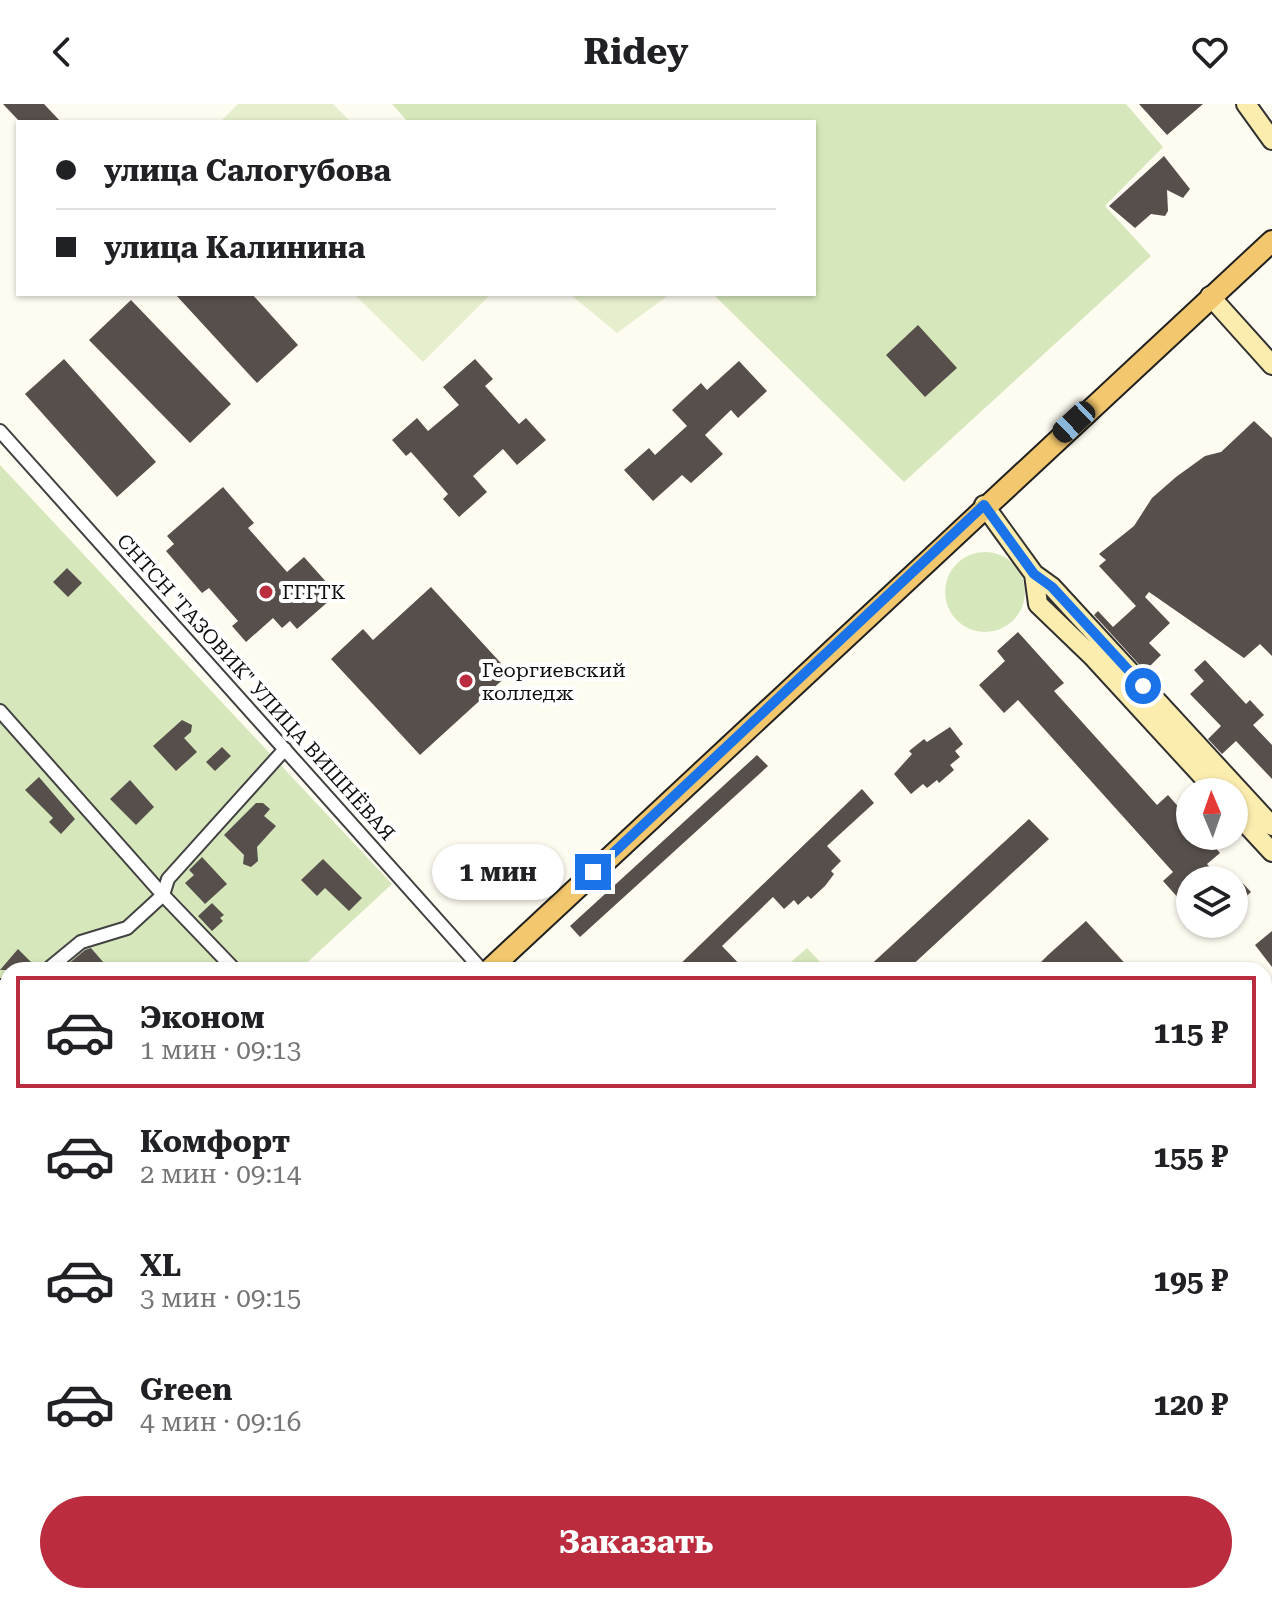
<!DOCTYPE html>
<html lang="ru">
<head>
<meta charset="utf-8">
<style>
  body { margin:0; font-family:"Roboto Serif",serif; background:#f6f6f6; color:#202124; height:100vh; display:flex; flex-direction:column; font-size:30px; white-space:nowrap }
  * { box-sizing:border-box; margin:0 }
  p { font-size:26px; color:#757577 }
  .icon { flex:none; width:44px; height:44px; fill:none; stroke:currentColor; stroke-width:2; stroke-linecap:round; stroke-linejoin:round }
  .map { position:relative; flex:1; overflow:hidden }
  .side { position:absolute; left:0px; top:858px; width:1272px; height:642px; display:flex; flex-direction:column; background:#fff; border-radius:24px 24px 0 0; box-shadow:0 2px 6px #0004 }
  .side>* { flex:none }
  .hud { position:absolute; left:16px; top:16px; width:800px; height:176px; border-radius:0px; box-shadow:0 2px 6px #0004; display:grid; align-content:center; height:176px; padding:0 40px; background:#fff }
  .needle { width:52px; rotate:358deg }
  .tools { position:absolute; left:1176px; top:674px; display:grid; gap:16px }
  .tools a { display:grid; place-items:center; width:72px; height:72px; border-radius:50%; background:#fff; box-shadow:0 2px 6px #0004; font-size:40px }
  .end { position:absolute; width:36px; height:36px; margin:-18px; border:10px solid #1a73e8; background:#fff; box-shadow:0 0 0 4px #fff }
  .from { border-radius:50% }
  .bubble { position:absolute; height:56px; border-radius:28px; background:#fff; box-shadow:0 2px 6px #0004; font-size:26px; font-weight:700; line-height:56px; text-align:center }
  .car { position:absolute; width:24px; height:48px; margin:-24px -12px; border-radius:10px; box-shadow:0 0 6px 2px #0007; background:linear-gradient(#222 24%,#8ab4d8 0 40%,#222 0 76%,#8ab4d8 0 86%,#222 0) }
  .hud b { display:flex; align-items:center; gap:28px; height:76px; font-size:30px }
  .hud b+b { border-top:2px solid #e0e0e0 }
  .hud i { width:20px; height:20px; background:#202124 }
  ul { padding:14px 0 0; list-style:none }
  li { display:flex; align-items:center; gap:24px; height:112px; margin:0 16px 12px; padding:0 24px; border:4px solid transparent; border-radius:0px }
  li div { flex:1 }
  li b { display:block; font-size:30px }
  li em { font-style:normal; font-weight:700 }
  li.selected { border-color:#ba2c3e }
  li>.icon { width:72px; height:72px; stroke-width:1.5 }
  .cta { display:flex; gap:16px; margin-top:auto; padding:16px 40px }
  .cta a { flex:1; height:92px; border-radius:48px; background:#ba2c3e; color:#fff; font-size:32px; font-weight:700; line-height:92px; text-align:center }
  header { display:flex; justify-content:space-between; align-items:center; height:104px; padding:0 40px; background:#fff; font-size:36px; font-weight:700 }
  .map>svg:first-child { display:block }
  .green { fill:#d6e8bb }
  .pitch { fill:#e6efcd }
  .building { fill:#574f4b }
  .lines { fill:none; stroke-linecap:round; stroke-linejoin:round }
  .street-casing { stroke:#424242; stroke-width:16 }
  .secondary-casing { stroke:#313131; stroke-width:22 }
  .primary-casing { stroke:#202020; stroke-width:24 }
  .street { stroke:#fff; stroke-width:12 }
  .secondary { stroke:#fcedaf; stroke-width:18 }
  .primary { stroke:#f3c76d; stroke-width:20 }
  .route { stroke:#1a73e8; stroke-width:10 }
  .poi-dot { fill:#ba2c3e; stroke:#fff; stroke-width:3 }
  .labels { text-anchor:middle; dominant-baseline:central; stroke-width:8; stroke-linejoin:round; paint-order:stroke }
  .poi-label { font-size:20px; fill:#0f0f0f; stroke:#fff; text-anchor:start }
  .street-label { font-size:20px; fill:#0f0f0f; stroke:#fff }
</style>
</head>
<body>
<header><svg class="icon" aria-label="back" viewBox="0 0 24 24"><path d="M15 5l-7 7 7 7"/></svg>Ridey<svg class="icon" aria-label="heart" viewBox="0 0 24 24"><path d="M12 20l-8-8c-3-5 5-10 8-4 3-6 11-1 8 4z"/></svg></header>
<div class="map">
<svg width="1272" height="1499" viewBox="0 0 1272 1499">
  <rect width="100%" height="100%" fill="#fefbf1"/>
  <!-- green -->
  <path class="green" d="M392,0h734l37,43 -58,59 46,50 -247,226 -191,-188h101v-172h-406z
    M0,361l392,419 -93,86h-291v271l-8,8z
    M945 488a40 40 0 1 1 80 0a40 40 0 1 1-80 0Z
    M807,844l15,16 -6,6h-34z"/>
  <!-- pitch -->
  <path class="pitch" d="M238,0h95l18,18h-131z
    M354,190h137l-68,68z
    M570,190h100l-53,39z"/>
  <!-- building -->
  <path class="building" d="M3,0h41l17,18h-41z
    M1139,0h64l-36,31z
    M1164,52l26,33 -7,9 -16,-8 1,21 -3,5 -14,-2 -16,14 -26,-22z
    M175,190h77l46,51 -41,38z
    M131,196l100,104 -41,39 -101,-103z
    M918,221l39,43 -32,29 -39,-42z
    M64,255l92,103 -39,35 -92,-103z
    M475,255l18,20 -8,7 34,38 7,-6 20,22 -29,25 -14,-16 -30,27 14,16 -28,25 -16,-18 5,-5 -37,-42 -5,4 -14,-16 25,-22 11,13 31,-26 -16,-18z
    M739,257l28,30 -29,27 -7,-8 -26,25 18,19 -32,29 -9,-8 -29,26 -29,-31 25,-22 6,7 32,-29 -15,-16 29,-27 6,7z
    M1254,317l18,17v218l-12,-12 -16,14 -95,-66 -4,5 25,26 -21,20 12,12 -16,16 -51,-56 4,-4 15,16 23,-21 -37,-40 7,-6 -7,-6 35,-28 18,-28 24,-21 29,-21 16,-4z
    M223,383l31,36 -6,5 39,44 17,-15 24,27 -7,6 9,10 -33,29 -7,-8 -8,7 -9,-10 -27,24 -14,-16 6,-5 -29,-33 -7,5 -36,-42 8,-7 -7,-8z
    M67,464l15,15 -14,14 -15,-15z
    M431,483l79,86 -90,82 -89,-96 32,-30 10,11z
    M1018,528l46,51 -10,8 103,114 11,-10 22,25v16h15l15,17 -13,11 14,16h-31v31l-27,-30 10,-9 -155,-172 -14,13 -25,-28 26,-24 -8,-10z
    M1205,556l41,44 4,-4 14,15 -11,10 19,20v34l-36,-38 -14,13 -14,-15 13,-13 -31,-32 14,-13 -10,-11z
    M182,616l10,5 -1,7 -7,6 13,14 -21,19 -23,-25z
    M950,623l13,17 -8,7 5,6 -10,8 4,5 -15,13 -2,-3 -10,8 -4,-4 -12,10 -17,-20 18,-20 -3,-3 15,-12 3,3z
    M222,643l9,9 -16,15 -9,-9z
    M757,651l11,11 -188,171 -10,-11z
    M39,673l36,42 -14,15 -12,-12 4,-4 -28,-28z
    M130,676l24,27 -18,18 -26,-26z
    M862,685l12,14 -47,43 14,15 -10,10 3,3 -9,12 -14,13 -3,-3 -10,9 -4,-5 -10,9 -11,-12 -51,49 23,24h-71z
    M256,699h7l7,6 -6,7 12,10 -19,21 1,14 -7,6 -8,-3 1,-9 -20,-20z
    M1029,715l20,20 -142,131h-42z
    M202,753l25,27 -22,20 -20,-21 9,-8 -5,-5z
    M323,755l39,39 -13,13 -24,-23 -8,8 -16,-16z
    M1234,770l17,18 -17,16z
    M212,799l12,12 -4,3 3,3 -11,10 -14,-15z
    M1086,817l45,49h-98l15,-15z
    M1272,827v36l-17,-22z
    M91,844l19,22h-49l24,-20z
    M18,845l13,13 -9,8h-22z"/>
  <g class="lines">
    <!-- street casing -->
    <g class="street-casing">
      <path id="street" d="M0,327l482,539
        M0,607l163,184 72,75
        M47,866l34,-28 46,-14 36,-33 5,-16 117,-130
        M0,882l8,9
        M0,927l8,-8
        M440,1492l6,7"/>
    </g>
    <!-- secondary casing -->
    <g class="secondary-casing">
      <path id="secondary" d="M1246,0l26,36
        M1210,192l62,69
        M984,401l50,69 18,13 220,239
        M1034,470l4,30 54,52 125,136
        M1234,707l38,41"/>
    </g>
    <!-- primary casing -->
    <g class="primary-casing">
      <path id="primary" d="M489,866l783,-729
        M0,1382l8,-9"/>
    </g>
    <!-- street -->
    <use href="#street" class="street"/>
    <!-- secondary -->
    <use href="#secondary" class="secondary"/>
    <!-- primary -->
    <use href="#primary" class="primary"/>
  </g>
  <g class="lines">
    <!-- route -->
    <path class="route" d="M593,768l391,-367 50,69 18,13 91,99"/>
  </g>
  <!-- markers -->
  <g class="poi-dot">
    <circle cx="266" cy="488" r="8"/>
    <circle cx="466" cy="577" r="8"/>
  </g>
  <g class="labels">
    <!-- poi labels -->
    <g class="poi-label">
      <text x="282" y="488">ГГГТК</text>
      <text x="482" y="566">Георгиевский<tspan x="482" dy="23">колледж</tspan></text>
    </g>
    <!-- street labels -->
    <g class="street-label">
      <text transform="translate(256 583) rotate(48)">СНТСН "ГАЗОВИК" УЛИЦА ВИШНЁВАЯ</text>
    </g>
  </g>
</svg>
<div class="tools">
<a><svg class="needle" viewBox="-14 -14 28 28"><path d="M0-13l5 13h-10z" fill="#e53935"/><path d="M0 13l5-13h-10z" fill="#757577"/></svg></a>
<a><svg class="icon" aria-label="layers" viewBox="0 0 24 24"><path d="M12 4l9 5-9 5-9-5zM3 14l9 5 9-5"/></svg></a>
</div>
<i class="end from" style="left:1143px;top:582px"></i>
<i class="end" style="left:593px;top:768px"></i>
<div class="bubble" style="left:432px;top:740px;width:132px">1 мин</div>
<i class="car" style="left:1074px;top:318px;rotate:227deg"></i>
<div class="hud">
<b><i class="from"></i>улица Салогубова</b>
<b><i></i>улица Калинина</b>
</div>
<section class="side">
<ul>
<li class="selected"><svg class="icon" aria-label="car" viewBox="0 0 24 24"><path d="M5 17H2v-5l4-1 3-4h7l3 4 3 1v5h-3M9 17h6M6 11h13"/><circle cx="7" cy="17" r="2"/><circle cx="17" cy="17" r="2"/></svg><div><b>Эконом</b><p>1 мин · 09:13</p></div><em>115 ₽</em></li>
<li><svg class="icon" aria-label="car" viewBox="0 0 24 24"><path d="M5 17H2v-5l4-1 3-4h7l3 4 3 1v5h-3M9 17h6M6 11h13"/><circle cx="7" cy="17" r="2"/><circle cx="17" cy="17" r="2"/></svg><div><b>Комфорт</b><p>2 мин · 09:14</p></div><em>155 ₽</em></li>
<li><svg class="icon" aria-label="car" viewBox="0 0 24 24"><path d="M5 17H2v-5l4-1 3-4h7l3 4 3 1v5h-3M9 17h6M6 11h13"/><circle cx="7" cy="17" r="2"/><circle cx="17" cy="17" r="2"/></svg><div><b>XL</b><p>3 мин · 09:15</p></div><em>195 ₽</em></li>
<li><svg class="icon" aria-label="car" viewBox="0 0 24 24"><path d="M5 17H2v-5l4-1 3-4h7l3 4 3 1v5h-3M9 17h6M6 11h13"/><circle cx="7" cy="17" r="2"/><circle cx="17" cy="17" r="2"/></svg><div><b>Green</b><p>4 мин · 09:16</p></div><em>120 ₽</em></li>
</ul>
<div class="cta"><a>Заказать</a></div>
</section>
</div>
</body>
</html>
